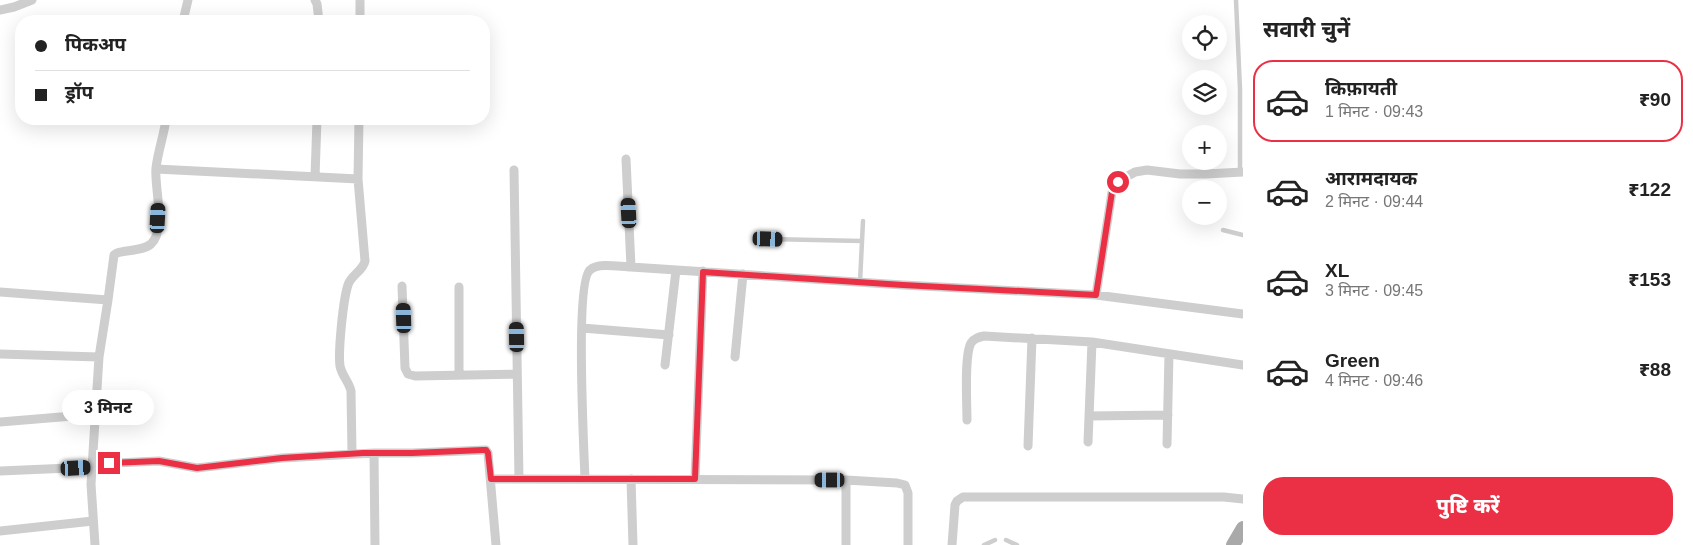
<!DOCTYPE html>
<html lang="hi">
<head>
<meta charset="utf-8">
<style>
  body { margin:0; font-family:Arial,"Noto Sans Devanagari",sans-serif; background:#f2f2f2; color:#222; height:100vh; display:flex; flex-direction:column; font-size:19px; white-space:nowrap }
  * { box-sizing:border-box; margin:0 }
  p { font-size:16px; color:#767676 }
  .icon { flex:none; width:28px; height:28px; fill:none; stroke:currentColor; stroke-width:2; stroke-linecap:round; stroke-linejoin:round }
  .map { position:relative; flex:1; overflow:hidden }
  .sheet { display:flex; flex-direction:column; background:#fff; width:450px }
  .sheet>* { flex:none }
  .top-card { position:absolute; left:15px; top:15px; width:475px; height:110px; border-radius:20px; box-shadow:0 5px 20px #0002; display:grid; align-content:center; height:110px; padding:0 20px; background:#fff }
  .tools { position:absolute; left:1182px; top:15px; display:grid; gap:10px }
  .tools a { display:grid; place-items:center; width:45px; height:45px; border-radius:50%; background:#fff; box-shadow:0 5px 20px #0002; font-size:25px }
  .end { position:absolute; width:22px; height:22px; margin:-11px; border:6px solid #eb3045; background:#fff; box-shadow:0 0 0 2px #fff }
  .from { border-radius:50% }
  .bubble { position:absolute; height:35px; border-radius:18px; background:#fff; box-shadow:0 5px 20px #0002; font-size:16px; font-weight:800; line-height:35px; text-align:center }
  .car { position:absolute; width:15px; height:30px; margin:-15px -8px; border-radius:6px; box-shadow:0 0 4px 1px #0007; background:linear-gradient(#222 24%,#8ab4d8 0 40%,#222 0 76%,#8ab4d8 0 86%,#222 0) }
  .top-card b { display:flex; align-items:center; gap:18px; height:48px; font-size:19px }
  .top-card b+b { border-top:1px solid #e0e0e0 }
  .top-card i { width:12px; height:12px; background:#222 }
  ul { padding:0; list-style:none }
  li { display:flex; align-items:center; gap:15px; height:82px; margin:0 10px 8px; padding:0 10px; border:2px solid transparent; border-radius:20px }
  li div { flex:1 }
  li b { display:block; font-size:19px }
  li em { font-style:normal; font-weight:800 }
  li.current { border-color:#eb3045 }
  li>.icon { width:45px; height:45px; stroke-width:1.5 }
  h2 { padding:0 20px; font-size:22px; line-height:60px }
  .cta { display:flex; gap:10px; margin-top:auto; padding:10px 20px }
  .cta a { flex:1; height:58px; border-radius:20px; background:#eb3045; color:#fff; font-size:20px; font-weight:800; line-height:58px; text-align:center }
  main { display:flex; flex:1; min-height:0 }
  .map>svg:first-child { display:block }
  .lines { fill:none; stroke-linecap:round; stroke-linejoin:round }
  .service { stroke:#cecece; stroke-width:4.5 }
  .minor { stroke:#cecece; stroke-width:9 }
  .primary { stroke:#a9a9a9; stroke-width:14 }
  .route { stroke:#eb3045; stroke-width:6 }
</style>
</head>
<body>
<main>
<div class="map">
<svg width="1243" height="545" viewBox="0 0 1243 545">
  <rect width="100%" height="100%" fill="#fff"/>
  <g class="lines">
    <!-- service -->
    <path class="service" d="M1236,0l4,89v83
      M1223,230l20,5
      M768,239l94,2
      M860,282l3,-61
      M1006,540l11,5
      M984,545l11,-5"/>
    <!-- minor -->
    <path class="minor" d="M315,0l2,4 2,17
      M0,10l14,-3 18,-7
      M183,21l5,-21
      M360,21v-21
      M626,159l5,108
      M156,169l202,10 1,-60
      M514,170l5,309
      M315,177l2,-58
      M402,286l3,82 3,6 7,2 102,-2
      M0,292l108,8 -9,57 -8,127 4,61
      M1096,295l16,-103 5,-10 18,-10 12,-2 33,4h26l37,-2
      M108,300l6,-45 3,-2c10,-3 26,-2 34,-9 16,-15 3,-56 5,-76 2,-17 8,-33 10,-49
      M582,328l87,7
      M0,354l99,3
      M735,357l8,-83
      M665,365l11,-95
      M459,375v-88
      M1089,416l79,-1
      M967,420c0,-15 -3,-65 4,-77 3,-5 8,-6 13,-7l108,6 151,23
      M0,422l97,-8
      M1088,442l4,-100
      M1167,444l2,-90
      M1028,446l4,-108
      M352,453l-1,-62c-2,-9 -9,-15 -11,-25 -2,-14 3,-66 8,-81 3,-10 15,-14 17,-24l-7,-82
      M374,453l1,92
      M93,464l66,-3 38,7 85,-10 92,-5h38l74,-3 2,3 8,92
      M0,471l93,-4
      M491,479l355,1 51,3 8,2 3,8v52
      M585,479c-1,-29 -10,-197 5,-209 9,-8 30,-3 41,-3l272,18 193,10 147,19
      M631,479l2,66
      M695,479l8,-208
      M846,480v65
      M0,531l93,-10
      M952,545l3,-40 2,-4 6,-4h261l19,2"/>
    <!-- primary -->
    <path class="primary" d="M1233,545l10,-17"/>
  </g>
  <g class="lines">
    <!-- route -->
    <path class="route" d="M109,463l50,-2 38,7 85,-10 81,-5h49l71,-3h3l2,3 3,26h204l8,-207 200,13 193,10 16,-103 6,-10"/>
  </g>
</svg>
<div class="tools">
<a><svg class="icon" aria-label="locate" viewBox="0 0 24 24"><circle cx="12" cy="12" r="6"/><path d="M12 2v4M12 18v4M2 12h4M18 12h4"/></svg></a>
<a><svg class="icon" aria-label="layers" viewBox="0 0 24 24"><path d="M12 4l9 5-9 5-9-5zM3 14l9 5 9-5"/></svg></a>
<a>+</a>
<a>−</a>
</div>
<i class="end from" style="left:1118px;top:182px"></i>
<i class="end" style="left:109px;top:463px"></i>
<div class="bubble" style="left:62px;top:390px;width:92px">3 मिनट</div>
<i class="car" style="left:629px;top:213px;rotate:357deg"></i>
<i class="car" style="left:158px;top:218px;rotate:3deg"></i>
<i class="car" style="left:768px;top:239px;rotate:92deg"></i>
<i class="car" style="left:404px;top:318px;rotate:358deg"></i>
<i class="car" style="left:517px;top:337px;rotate:359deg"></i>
<i class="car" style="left:76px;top:468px;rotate:87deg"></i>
<i class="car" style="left:830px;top:480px;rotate:270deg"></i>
<div class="top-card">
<b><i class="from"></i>पिकअप</b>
<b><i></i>ड्रॉप</b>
</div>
</div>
<section class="sheet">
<h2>सवारी चुनें</h2>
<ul>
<li class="current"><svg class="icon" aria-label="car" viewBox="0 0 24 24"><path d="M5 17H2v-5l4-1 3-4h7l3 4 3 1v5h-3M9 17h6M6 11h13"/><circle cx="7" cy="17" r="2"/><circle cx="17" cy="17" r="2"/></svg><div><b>किफ़ायती</b><p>1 मिनट · 09:43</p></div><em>₹90</em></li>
<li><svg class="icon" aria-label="car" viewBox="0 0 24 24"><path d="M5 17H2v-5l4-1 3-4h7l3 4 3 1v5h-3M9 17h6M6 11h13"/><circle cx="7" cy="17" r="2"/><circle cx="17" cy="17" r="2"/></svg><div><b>आरामदायक</b><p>2 मिनट · 09:44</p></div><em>₹122</em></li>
<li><svg class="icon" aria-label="car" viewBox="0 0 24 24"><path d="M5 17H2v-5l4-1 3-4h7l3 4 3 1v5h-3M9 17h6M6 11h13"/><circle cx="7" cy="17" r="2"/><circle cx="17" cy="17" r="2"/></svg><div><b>XL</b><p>3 मिनट · 09:45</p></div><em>₹153</em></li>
<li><svg class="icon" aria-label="car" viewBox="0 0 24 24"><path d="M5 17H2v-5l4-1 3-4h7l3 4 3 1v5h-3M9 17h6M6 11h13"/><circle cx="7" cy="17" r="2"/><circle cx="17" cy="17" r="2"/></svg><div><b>Green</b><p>4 मिनट · 09:46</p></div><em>₹88</em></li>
</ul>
<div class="cta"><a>पुष्टि करें</a></div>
</section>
</main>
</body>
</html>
